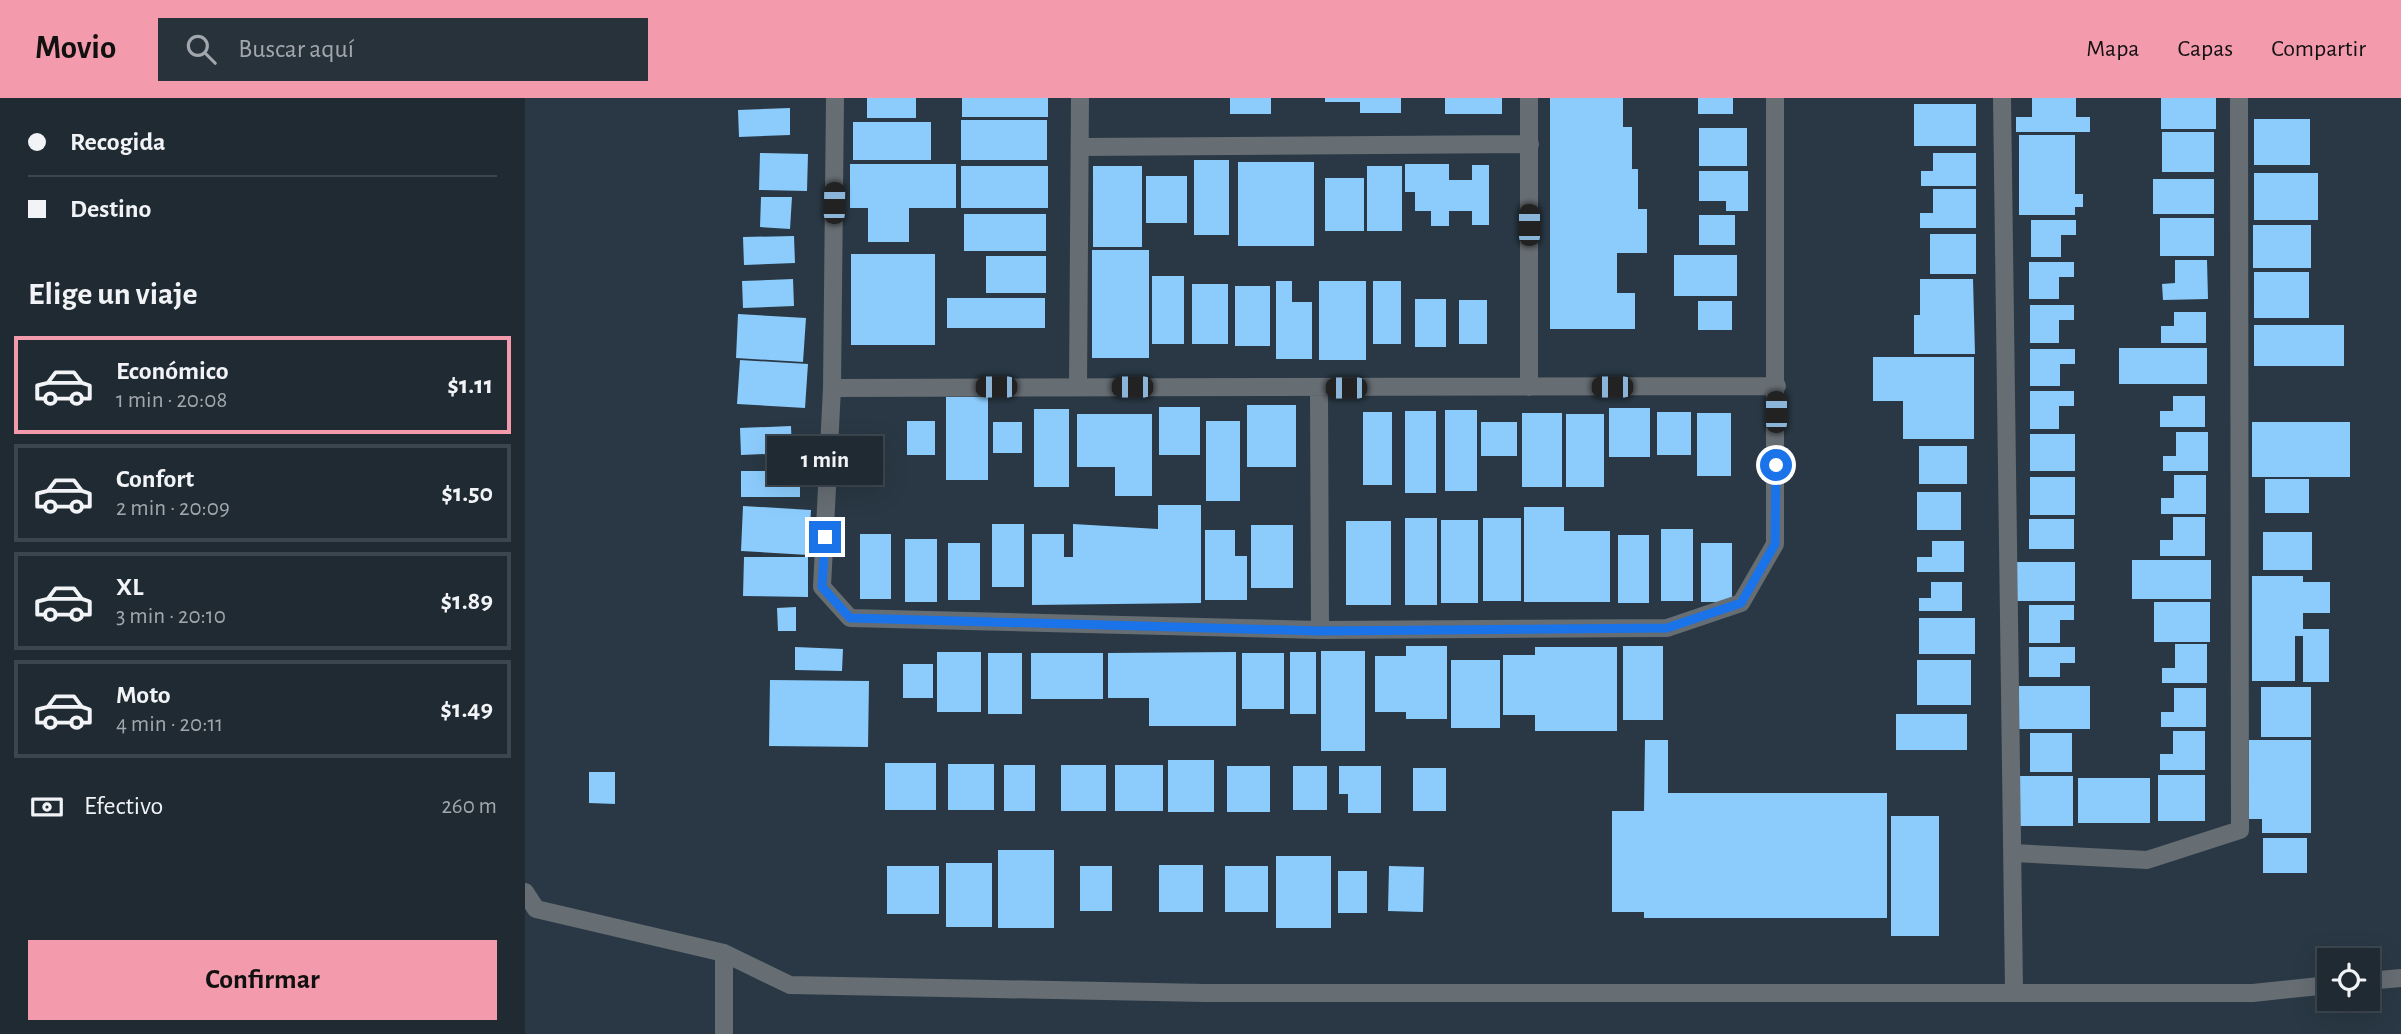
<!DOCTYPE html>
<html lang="es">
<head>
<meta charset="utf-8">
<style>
  body { margin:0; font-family:"Alegreya Sans",sans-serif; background:#27323b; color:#f1f3f6; height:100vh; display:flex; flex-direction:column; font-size:26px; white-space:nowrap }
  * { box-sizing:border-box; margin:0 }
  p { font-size:23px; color:#a1a7ac }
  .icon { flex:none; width:38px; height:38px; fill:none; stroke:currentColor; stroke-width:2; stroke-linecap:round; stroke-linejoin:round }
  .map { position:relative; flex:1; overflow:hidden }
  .sheet { display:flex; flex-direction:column; background:#1f2a33; width:525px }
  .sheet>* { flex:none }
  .top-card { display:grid; align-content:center; height:154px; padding:0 28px; background:#1f2a33 }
  .buttons { position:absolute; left:1792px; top:850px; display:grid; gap:14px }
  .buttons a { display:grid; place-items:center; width:63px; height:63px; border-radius:0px; background:#1f2a33; box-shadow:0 7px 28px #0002,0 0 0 2px #3c464e; font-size:35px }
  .end { position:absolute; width:32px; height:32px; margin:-16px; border:9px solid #1a73e8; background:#fff; box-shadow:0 0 0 4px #fff }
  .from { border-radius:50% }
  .bubble { position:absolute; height:49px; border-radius:0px; background:#1f2a33; box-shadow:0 7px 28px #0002,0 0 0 2px #3c464e; font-size:23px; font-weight:700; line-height:49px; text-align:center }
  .car { position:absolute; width:21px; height:42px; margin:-21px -10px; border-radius:9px; box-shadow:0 0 5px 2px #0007; background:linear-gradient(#222 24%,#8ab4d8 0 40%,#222 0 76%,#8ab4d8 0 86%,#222 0) }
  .top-card b { display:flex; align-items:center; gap:24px; height:66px; font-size:26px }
  .top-card b+b { border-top:2px solid #3c464e }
  .top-card i { width:18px; height:18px; background:#f1f3f6 }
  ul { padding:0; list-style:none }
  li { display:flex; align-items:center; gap:21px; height:98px; margin:0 14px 10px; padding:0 14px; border:4px solid #3c464e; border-radius:0px }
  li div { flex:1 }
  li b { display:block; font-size:26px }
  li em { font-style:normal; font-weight:700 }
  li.selected { border-color:#f39aac }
  li>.icon { width:63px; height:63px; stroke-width:1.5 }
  h2 { padding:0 28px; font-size:32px; line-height:84px }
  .pay { display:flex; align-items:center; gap:18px; height:77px; padding:0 28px; font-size:26px }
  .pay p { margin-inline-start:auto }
  .primary-button { display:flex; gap:14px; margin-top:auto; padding:14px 28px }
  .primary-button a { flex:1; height:80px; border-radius:0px; background:#f39aac; color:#111; font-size:28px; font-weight:700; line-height:80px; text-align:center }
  header { display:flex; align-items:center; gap:42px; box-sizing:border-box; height:98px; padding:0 35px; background:#f39aac; color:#111 }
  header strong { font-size:33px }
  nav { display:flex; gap:38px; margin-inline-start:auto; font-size:24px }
  .search { width:490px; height:63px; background:#27323b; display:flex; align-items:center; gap:18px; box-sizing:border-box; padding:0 24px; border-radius:0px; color:#a1a7ac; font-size:26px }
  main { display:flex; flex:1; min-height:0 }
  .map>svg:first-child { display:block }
  .building { fill:#8cccfd }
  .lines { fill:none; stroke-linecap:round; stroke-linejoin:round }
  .street { stroke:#666d73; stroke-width:18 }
  .route { stroke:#1a73e8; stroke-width:9 }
</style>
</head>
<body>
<header>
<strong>Movio</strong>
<div class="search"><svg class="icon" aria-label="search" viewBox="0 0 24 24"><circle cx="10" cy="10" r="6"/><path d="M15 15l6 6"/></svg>Buscar aquí</div>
<nav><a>Mapa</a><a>Capas</a><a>Compartir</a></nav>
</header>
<main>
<section class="sheet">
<div class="top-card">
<b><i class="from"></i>Recogida</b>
<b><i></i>Destino</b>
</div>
<h2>Elige un viaje</h2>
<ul>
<li class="selected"><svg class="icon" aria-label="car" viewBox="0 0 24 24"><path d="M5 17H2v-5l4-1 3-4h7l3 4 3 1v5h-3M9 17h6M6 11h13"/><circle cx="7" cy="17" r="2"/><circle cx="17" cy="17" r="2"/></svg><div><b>Económico</b><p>1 min · 20:08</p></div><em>$1.11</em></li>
<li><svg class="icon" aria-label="car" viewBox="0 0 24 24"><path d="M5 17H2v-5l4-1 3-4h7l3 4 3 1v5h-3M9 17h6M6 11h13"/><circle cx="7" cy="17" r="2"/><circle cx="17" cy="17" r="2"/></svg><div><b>Confort</b><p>2 min · 20:09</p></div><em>$1.50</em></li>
<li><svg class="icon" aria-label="car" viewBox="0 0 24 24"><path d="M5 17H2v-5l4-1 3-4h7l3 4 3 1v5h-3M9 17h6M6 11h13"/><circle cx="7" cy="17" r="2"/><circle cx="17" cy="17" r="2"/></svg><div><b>XL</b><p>3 min · 20:10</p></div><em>$1.89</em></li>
<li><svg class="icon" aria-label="car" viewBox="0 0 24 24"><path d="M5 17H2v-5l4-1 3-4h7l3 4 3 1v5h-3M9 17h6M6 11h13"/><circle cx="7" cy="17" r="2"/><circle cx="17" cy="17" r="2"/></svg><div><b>Moto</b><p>4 min · 20:11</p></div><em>$1.49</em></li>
</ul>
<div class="pay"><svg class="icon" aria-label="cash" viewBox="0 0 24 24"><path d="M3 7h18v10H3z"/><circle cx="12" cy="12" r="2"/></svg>Efectivo<p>260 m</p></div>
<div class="primary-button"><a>Confirmar</a></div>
</section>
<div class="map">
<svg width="1876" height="936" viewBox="0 0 1876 936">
  <rect width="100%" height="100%" fill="#293844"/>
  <!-- building -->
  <path class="building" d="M342,0h49v20h-49z
    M437,0h86v19h-86z
    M705,0h41v16h-41z
    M800,0h76v15h-41v-11h-35z
    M920,0h57v16h-57z
    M1025,0h73v29h9v42h6v40h9v44h-30v40h18v36h-85z
    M1173,0h35v16h-35z
    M1507,0h44v19h14v15h-74v-15h16z
    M1636,0h55v31h-55z
    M1389,6h62v42h-62z
    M265,10v27l-51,2 -1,-27z
    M1729,21h56v46h-56z
    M436,22h86v40h-86z
    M328,24h78v38h-78z
    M1174,30h48v38h-48z
    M1637,34h52v40h-52z
    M1494,37h56v59h8v13h-8v8h-56z
    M235,55l48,1 -1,37 -48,-1z
    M1408,55h43v33h-55v-15h12z
    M669,62h35v75h-35z
    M713,64h76v84h-76z
    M325,66h106v44h-47v34h-41v-34h-18z
    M880,66h44v16h23v-15h17v60h-17v-14h-23v15h-18v-15h-16v-19h-10z
    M436,68h87v42h-87z
    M568,68h49v81h-49z
    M842,68h35v65h-35z
    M1174,73h49v40h-22v-10h-27z
    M1729,75h64v47h-64z
    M621,78h41v47h-41z
    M800,80h39v53h-39z
    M1628,81h61v35h-61z
    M1408,91h43v39h-56v-15h13z
    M236,99h31l-2,32 -30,-2z
    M439,116h82v37h-82z
    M1174,117h36v30h-36z
    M1635,120h54v38h-54z
    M1506,122h45v15h-15v22h-30z
    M1728,127h58v43h-58z
    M1405,136h46v40h-46z
    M269,138l1,27 -51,2 -1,-28z
    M567,152h57v108h-57z
    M326,156h84v91h-84z
    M1149,157h63v41h-63z
    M461,158h60v37h-60z
    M1650,162h32l1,39 -45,1 -1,-16 13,-1z
    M1504,164h45v15h-15v22h-30z
    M1729,174h55v46h-55z
    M627,178h32v68h-32z
    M268,181l1,27 -51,2 -1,-27z
    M1395,181h53l2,75h-61v-39h6z
    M751,183h16v21h20v57h-36z
    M794,183h47v79h-47z
    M848,183h28v63h-28z
    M667,186h36v60h-36z
    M710,188h35v60h-35z
    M422,200h98v30h-98z
    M890,201h31v48h-31z
    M934,202h28v44h-28z
    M1173,203h34v29h-34z
    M1505,207h44v15h-15v23h-29z
    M1649,214h32v31h-45v-17h13z
    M213,216l68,4 -3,44 -67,-4z
    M1729,227h90v41h-90z
    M1594,250h88v36h-88z
    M1505,251h45v15h-15v22h-30z
    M1348,259h101v82h-71v-38h-30z
    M215,262l68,4 -3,44 -68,-4z
    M1505,293h44v15h-15v23h-29z
    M1648,298h32v31h-45v-16h13z
    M421,299h42v83h-42z
    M722,307h49v62h-49z
    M634,309h41v48h-41z
    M1084,310h41v49h-41z
    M509,311h35v78h-35z
    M920,312h32v81h-32z
    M880,313h31v82h-31z
    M838,314h29v73h-29z
    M1132,314h34v43h-34z
    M997,315h40v74h-40z
    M1172,315h34v63h-34z
    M552,316h75v82h-37v-29h-38z
    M1041,316h38v73h-38z
    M382,323h28v34h-28z
    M681,323h34v80h-34z
    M468,324h29v31h-29z
    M956,324h36v34h-36z
    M1727,324h98v55h-98z
    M266,328l1,27 -51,2 -1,-27z
    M1651,334h32v39h-45v-15h13z
    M1505,336h45v37h-45z
    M1394,348h48v38h-48z
    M216,373h59v26h-59z
    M1649,377h32v39h-45v-16h13z
    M1505,379h45v38h-45z
    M1740,381h44v34h-44z
    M1392,394h44v38h-44z
    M633,407h43v98l-169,2v-71h32v23h9v-33l85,5z
    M218,408l68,4 -3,45 -67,-4z
    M999,409h40v24h46v71h-86z
    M1648,419h32v39h-45v-16h13z
    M880,420h32v87h-32z
    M958,420h38v83h-38z
    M1504,421h45v30h-45z
    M916,422h37v83h-37z
    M821,423h45v84h-45z
    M467,426h32v63h-32z
    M726,427h42v63h-42z
    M1136,431h32v72h-32z
    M680,432h30v26h12v44h-42z
    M1738,434h49v38h-49z
    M335,436h31v65h-31z
    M1093,437h31v68h-31z
    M380,441h32v63h-32z
    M1407,443h32v31h-47v-15h15z
    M423,445h32v57h-32z
    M1176,445h31v59h-31z
    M219,459h64v40l-65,-1z
    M1607,462h79v39h-79z
    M1492,464h58v39h-58z
    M1727,478h51v6h27v31h-27v16h26v53h-26v-46h-8v45h-43z
    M1406,484h31v29h-43v-13h12z
    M1629,504h56v40h-56z
    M1504,507h45v15h-14v23h-31z
    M271,509v24h-18l-1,-23z
    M1394,520h56v36h-56z
    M1650,546h32v39h-45v-15h13z
    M881,548h41v73h-41v-7h-31v-56h31z
    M1098,548h40v74h-40z
    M270,549l48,2 -1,22 -47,-1z
    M1010,549h82v84h-82v-16h-32v-60h32z
    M1504,549h46v16h-15v14h-31z
    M796,553h44v100h-44z
    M412,554h44v60h-44z
    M711,554v74h-87v-28h-41v-45z
    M765,554h26v62h-26z
    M463,555h34v61h-34z
    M506,555h72v46h-72z
    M717,555h42v56h-42z
    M926,562h49v68h-49z
    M1392,562h54v45h-54z
    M378,566h30v34h-30z
    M245,582l99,1 -1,66 -99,-1z
    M1494,588h71v43h-71z
    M1736,589h50v50h-50z
    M1649,590h32v39h-45v-15h13z
    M1371,616h71v36h-71z
    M1648,633h32v39h-45v-16h13z
    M1505,635h42v39h-42z
    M1120,642h23v53h219v125h-243v-6h-32v-101h32z
    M1724,642h62v93h-49v-14h-13z
    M643,662h46v52h-46z
    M360,665h51v47h-51z
    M423,666h46v46h-46z
    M479,667h31v46h-31z
    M536,667h45v46h-45z
    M590,667h48v46h-48z
    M702,668h43v46h-43z
    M768,668h34v44h-34z
    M814,668h42v47h-33v-19h-9z
    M888,670h33v43h-33z
    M64,674h26v32l-26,-1z
    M1633,677h47v46h-47z
    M1490,678h58v50h-58z
    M1553,680h72v45h-72z
    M1366,718h48v120h-48z
    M1738,740h44v35h-44z
    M473,752h56v78h-56z
    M751,758h55v72h-55z
    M421,765h46v64h-46z
    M634,767h44v47h-44z
    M362,768h52v48h-52z
    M555,768h32v45h-32z
    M700,768h43v46h-43z
    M864,768l35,1 -1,45 -35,-1z
    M813,773h29v42h-29z"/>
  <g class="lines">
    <!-- street -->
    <path class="street" d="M310,0l-3,290 -10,199 28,31 470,12 347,-2 74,-25 34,-59v-446
      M1477,0l12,892
      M556,49l449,-3
      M553,289l2,-289
      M1004,289v-289
      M307,290l945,-2
      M794,290l1,242
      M1488,755l134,7 93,-30 -1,-732
      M0,794l11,17 188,44 66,32 415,8h1048l76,-8
      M1843,883l33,-3
      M199,936v-81"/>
  </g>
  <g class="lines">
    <!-- route -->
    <path class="route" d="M300,439l-3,50 28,31 470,13 347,-3 74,-25 34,-59 1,-79"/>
  </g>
</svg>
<div class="buttons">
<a><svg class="icon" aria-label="locate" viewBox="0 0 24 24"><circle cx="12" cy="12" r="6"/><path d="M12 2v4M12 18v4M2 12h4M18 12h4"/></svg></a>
</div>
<i class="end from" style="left:1251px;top:367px"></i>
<i class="end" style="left:300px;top:439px"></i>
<div class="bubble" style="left:242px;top:338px;width:116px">1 min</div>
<i class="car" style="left:309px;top:105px;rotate:1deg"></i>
<i class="car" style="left:1004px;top:127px;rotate:0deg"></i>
<i class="car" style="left:471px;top:289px;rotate:270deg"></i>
<i class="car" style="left:607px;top:289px;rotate:270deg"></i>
<i class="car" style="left:1087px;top:289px;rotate:270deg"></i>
<i class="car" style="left:821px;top:290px;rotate:270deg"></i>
<i class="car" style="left:1251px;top:314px;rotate:0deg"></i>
</div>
</main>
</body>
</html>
